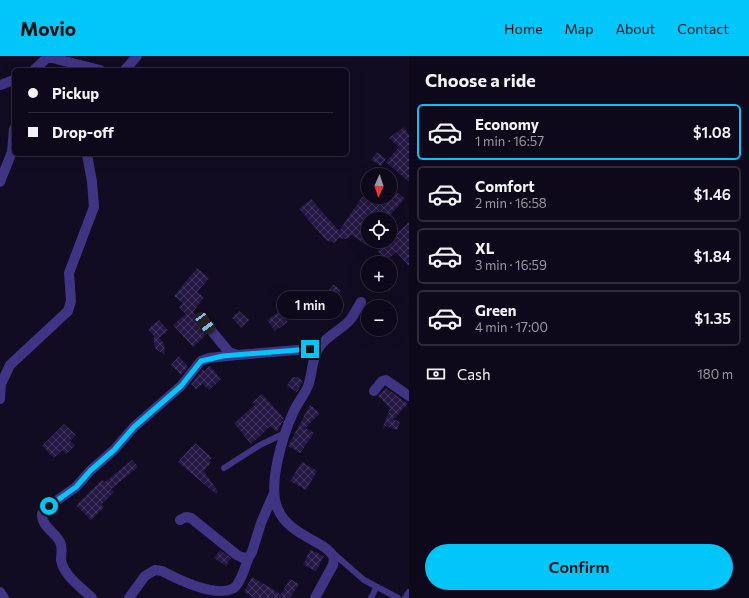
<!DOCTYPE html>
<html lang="en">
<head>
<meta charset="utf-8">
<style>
  body { margin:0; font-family:Commissioner,sans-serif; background:#1c1727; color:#f1f3f6; height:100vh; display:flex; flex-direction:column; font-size:15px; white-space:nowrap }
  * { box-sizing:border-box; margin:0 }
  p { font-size:13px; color:#9b9aa2 }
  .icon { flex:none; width:22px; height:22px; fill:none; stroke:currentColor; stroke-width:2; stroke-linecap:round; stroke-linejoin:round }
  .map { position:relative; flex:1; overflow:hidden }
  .drawer { display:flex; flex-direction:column; background:#0e091a; width:340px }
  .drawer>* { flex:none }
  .top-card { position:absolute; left:12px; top:12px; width:337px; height:88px; border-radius:6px; box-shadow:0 4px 16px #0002,0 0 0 1px #2e2a39; display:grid; align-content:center; height:88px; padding:0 16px; background:#0e091a }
  .needle { width:26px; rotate:183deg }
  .tools { position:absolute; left:361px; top:112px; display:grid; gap:8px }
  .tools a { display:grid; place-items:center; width:36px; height:36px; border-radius:50%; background:#0e091a; box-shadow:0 4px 16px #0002,0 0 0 1px #2e2a39; font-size:20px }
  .end { position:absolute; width:18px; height:18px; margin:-9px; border:5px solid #00c6f9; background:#111; box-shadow:0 0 0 2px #111 }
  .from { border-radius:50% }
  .bubble { position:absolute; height:28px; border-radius:14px; background:#0e091a; box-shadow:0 4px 16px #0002,0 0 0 1px #2e2a39; font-size:13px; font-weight:600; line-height:28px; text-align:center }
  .car { position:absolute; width:12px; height:24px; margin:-12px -6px; border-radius:5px; box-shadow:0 0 3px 1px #0007; background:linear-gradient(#222 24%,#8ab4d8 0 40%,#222 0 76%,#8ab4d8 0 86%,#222 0) }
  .top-card b { display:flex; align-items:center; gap:14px; height:38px; font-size:15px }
  .top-card b+b { border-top:1px solid #2e2a39 }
  .top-card i { width:10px; height:10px; background:#f1f3f6 }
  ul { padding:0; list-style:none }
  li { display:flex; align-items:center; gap:12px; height:56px; margin:0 8px 6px; padding:0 8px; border:2px solid #2e2a39; border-radius:6px }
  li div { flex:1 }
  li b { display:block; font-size:15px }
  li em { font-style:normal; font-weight:600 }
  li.active { border-color:#00c6f9 }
  li>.icon { width:36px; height:36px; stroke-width:1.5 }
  h2 { padding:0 16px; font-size:18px; line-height:48px }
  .pay { display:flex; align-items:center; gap:10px; height:44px; padding:0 16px; font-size:15px }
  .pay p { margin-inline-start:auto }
  .primary-button { display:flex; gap:8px; margin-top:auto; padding:8px 16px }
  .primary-button a { flex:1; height:46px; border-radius:24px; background:#00c6f9; color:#111; font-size:16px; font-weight:600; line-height:46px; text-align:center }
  header { display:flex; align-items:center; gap:24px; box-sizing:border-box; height:56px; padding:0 20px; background:#00c6f9; color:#111 }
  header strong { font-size:19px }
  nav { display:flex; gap:22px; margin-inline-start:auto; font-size:14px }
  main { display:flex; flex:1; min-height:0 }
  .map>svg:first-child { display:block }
  .building { fill:url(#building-cross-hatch) }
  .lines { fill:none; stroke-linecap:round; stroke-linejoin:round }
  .lane { stroke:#403584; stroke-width:6 }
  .street { stroke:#403584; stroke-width:10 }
  .route { stroke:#00c6f9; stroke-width:5 }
</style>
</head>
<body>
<header>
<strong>Movio</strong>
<nav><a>Home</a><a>Map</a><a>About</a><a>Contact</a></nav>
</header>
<main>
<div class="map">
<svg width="409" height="542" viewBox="0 0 409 542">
  <defs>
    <pattern id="building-cross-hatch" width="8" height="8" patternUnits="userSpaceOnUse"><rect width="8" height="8" fill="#251844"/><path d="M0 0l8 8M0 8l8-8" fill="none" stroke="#443860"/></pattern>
  </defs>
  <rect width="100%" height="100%" fill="#120c22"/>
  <!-- building -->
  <path class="building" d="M404,71l5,8v47l-23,-20 13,-15 -10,-9z
    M377,96l9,7 -5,7 -10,-6z
    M392,133l13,9 -18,21h-19v27l-16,-11 -6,4 -8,-1 -3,5 -9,-3 -27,-31 12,-10 28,32 23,-34h28z
    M409,166v44l-13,-14 -9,8 -9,-9z
    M197,212l12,10 -12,14 7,5 -11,15 7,8v7l6,8 -13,12 -20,-22 13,-11 -7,-7 4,-4 -9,-7z
    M333,228l8,6 -11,15 -8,-5z
    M239,255l10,9 -8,8 -9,-10z
    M280,255l8,11 -13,9 -8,-11z
    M159,264l9,10 -9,8 5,5 1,12 -9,-6 -2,-4v-9l-6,-7z
    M179,300l9,11 -7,8 -10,-10z
    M210,310l11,13 -12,11 -6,-6 -7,5 -5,-5 12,-15 1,2z
    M293,321h4l6,4 -6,11 -10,-6z
    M386,332l22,16 -15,15 7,3 -3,8 -11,-4 -4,4 8,-22 -12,-12z
    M262,338l22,24 -7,14 -7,-6 -19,18 -17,-21 21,-18 -2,-3z
    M310,349l10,8 -15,15 9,5 -14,20 -12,-7z
    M64,368l12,11 -6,6 5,4 -9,9 -4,-4 -8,8 -12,-12z
    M195,387l17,15 -3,4 2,1 -7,8 14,21 -2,2 -38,-32z
    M132,404l6,7 -27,22 3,3 -13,13 3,2 -13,13 -15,-15 26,-25 3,2z
    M302,406l15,9 -11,19 -16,-9z
    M220,494l11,8 -5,8 -12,-8z
    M310,494l14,6 -8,15 -13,-6z
    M252,521l29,17 9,-15 9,5 -9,14h-36l-10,-6z"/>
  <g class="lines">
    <!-- lane -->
    <path class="lane" d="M224,412l36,-23 25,-12
      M333,497l31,27 34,18
      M371,542l5,-10
      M405,542l4,-6"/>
    <!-- street -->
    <path class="street" d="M48,1l52,13
      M34,14l15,-14
      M125,14l12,-14
      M0,29l14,-5
      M0,126l12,-30 2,-23
      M205,267l24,29 8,3 73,-6 10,-3
      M374,335l8,-10 4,-1 23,16
      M0,343l1,-15 9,-19 58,-54 3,-10 -2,-28 25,-66 -2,-25 -5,-28
      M180,464l6,-3 5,1 46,37 6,3 6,-1 3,-5 9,-29 13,-30
      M0,536l4,6
      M92,542c-10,-10 -29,-23 -31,-38 0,-7 2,-12 -1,-18 -5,-10 -19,-16 -18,-28l7,-8 27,-19 15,-17 23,-20 20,-23 47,-41 20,-25 8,-3 28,-3
      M129,542l16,-22 10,-6 7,1c17,9 54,27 72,17 8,-7 11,-22 15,-31
      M315,542l18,-33 1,-7c-6,-17 -46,-21 -57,-51 -9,-24 6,-72 16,-94 4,-10 11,-17 15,-27 5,-13 3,-28 12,-40 8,-11 21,-16 30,-26 4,-5 7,-12 11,-18"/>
  </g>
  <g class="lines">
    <!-- route -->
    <path class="route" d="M49,450l27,-19 15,-17 23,-20 20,-23 47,-41 20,-25 22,-5 87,-7"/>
  </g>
</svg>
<div class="tools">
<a><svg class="needle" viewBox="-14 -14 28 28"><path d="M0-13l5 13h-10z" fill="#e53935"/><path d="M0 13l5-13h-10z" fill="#9b9aa2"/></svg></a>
<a><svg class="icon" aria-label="locate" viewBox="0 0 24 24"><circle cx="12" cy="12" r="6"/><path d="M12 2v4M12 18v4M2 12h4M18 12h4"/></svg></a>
<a>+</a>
<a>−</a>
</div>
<i class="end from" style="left:49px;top:450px"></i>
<i class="end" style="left:310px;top:293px"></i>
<div class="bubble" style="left:277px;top:235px;width:66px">1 min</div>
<i class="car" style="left:205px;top:267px;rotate:144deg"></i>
<div class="top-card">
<b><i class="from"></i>Pickup</b>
<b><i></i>Drop-off</b>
</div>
</div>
<section class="drawer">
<h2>Choose a ride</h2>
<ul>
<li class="active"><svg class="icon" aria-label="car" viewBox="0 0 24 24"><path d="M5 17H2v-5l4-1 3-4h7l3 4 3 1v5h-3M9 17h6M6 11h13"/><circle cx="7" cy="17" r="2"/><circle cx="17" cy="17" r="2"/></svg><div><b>Economy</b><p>1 min · 16:57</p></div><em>$1.08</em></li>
<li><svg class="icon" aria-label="car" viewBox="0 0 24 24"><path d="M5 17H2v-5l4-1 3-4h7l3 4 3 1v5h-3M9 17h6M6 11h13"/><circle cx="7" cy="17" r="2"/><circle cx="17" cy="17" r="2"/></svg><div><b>Comfort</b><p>2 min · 16:58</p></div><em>$1.46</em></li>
<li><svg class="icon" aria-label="car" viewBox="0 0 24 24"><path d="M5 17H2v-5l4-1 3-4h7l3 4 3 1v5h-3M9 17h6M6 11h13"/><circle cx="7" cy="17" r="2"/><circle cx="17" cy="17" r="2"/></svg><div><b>XL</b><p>3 min · 16:59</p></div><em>$1.84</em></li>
<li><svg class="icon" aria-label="car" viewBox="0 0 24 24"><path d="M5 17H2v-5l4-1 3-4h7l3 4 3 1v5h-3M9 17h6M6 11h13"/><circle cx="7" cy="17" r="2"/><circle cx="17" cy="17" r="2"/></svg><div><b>Green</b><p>4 min · 17:00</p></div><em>$1.35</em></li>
</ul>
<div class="pay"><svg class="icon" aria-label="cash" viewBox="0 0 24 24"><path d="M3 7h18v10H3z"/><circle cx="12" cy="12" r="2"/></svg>Cash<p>180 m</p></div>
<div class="primary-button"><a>Confirm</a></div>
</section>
</main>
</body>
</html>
